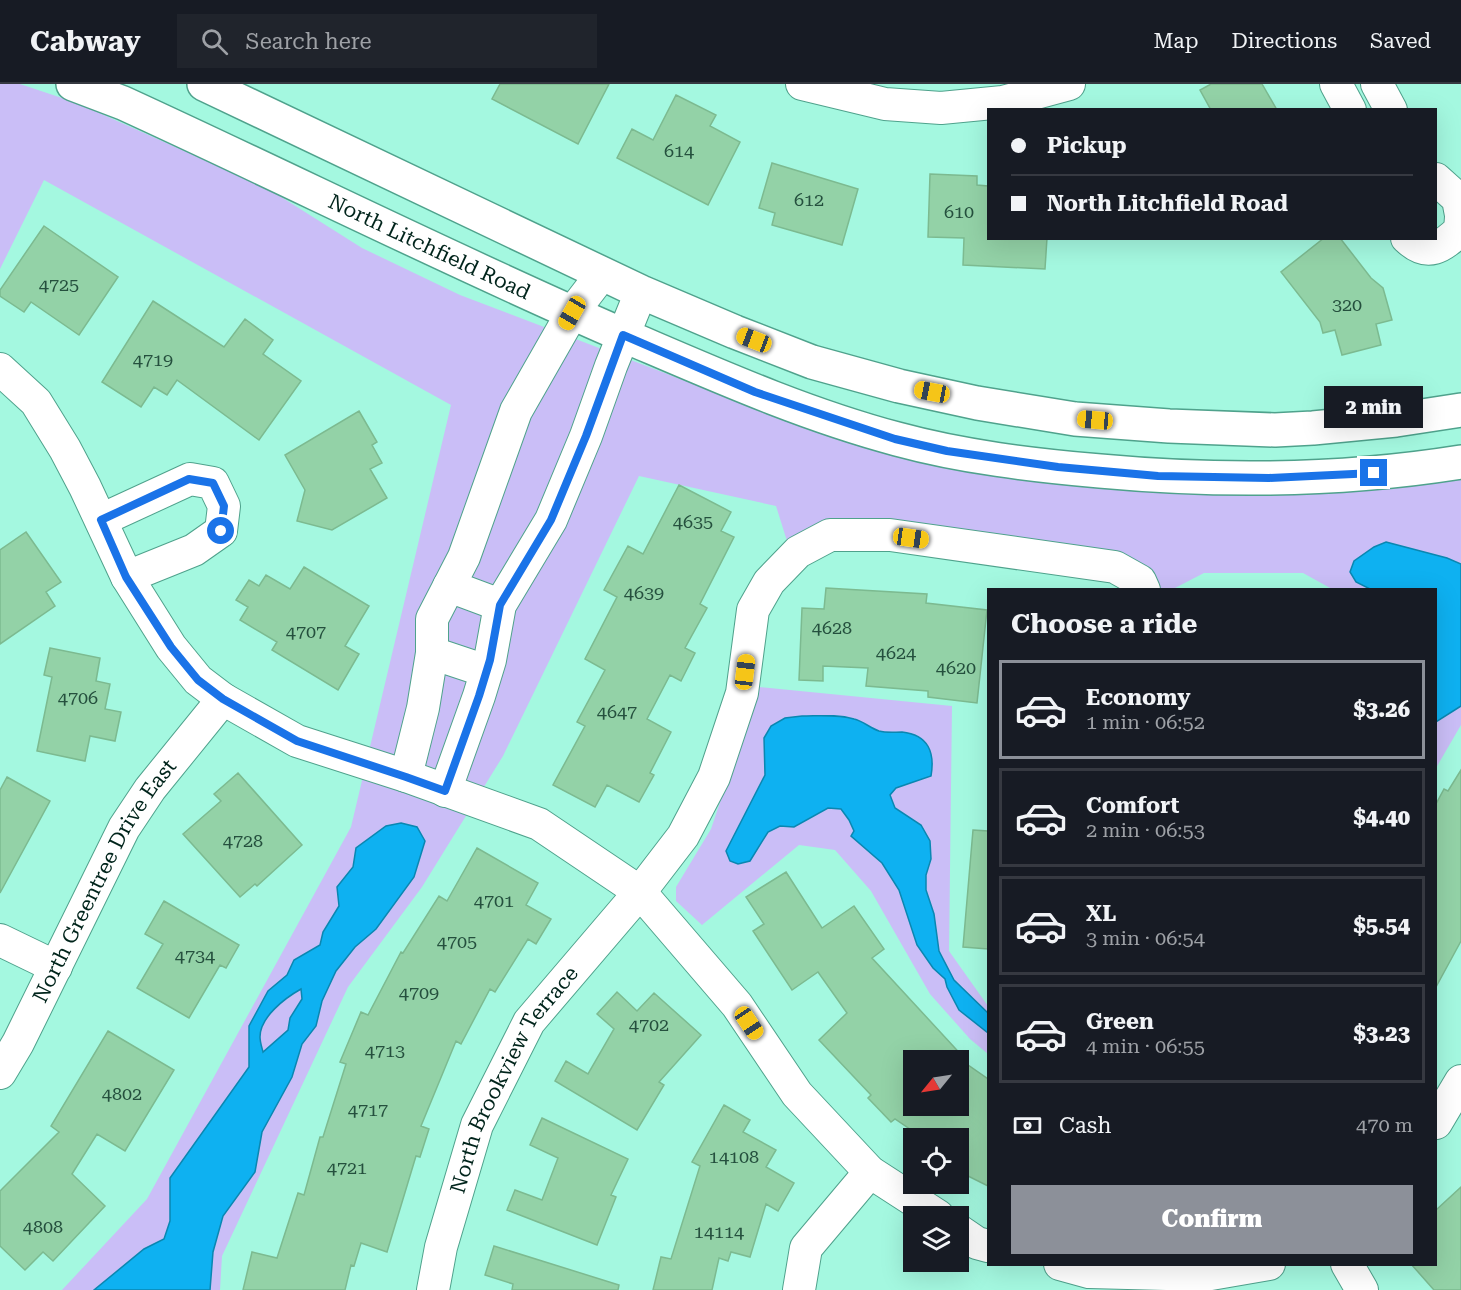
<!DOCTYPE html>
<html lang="en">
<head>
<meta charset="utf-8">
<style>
  body { margin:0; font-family:"Roboto Serif",serif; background:#20242c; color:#f1f3f6; height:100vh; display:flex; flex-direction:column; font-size:22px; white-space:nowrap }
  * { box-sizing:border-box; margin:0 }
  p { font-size:20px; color:#9ea1a6 }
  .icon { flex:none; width:33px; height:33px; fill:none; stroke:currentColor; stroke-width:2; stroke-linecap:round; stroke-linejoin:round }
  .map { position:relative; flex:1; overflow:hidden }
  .panel { position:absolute; left:987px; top:504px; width:450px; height:678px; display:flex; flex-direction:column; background:#171b24; border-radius:0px; box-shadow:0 6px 24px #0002 }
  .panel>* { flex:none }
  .banner { position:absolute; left:987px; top:24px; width:450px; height:132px; border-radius:0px; box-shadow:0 6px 24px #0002; display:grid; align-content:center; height:132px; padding:0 24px; background:#171b24 }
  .needle { width:39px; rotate:240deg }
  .tools { position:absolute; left:903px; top:966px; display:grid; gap:12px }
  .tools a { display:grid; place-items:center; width:66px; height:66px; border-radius:0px; background:#171b24; box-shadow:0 6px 24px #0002; font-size:30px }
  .end { position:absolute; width:27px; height:27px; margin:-14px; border:8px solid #1a73e8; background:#fff; box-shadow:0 0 0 3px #fff }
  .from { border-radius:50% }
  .bubble { position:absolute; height:42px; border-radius:0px; background:#171b24; box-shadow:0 6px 24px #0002; font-size:20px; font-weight:800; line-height:42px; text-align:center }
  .car { position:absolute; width:18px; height:36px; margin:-18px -9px; border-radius:8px; box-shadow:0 0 4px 2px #0007; background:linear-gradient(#f5c518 24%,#345 0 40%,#f5c518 0 76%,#345 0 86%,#f5c518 0) }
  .banner b { display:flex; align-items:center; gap:21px; height:57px; font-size:22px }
  .banner b+b { border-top:2px solid #363941 }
  .banner i { width:15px; height:15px; background:#f1f3f6 }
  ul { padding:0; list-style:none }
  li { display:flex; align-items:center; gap:18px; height:99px; margin:0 12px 9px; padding:0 12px; border:3px solid #363941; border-radius:0px }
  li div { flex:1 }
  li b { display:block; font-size:22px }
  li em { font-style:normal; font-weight:800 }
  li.current { border-color:#8c9099 }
  li>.icon { width:54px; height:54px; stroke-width:1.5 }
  h2 { padding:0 24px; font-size:27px; line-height:72px }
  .pay { display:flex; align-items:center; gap:15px; height:66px; padding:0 24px; font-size:22px }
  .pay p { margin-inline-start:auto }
  .primary-button { display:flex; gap:12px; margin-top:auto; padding:12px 24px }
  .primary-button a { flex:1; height:69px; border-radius:0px; background:#8c9099; color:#fff; font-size:24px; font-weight:800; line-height:69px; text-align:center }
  header { display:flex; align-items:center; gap:36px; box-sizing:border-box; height:84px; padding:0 30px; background:#171b24; border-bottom:2px solid #363941 }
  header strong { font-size:28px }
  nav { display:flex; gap:33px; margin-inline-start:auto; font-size:21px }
  .search { width:420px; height:54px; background:#20242c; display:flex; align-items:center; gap:15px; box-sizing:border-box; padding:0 21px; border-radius:0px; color:#9ea1a6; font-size:22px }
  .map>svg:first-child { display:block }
  .green { fill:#cabef7 }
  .water { fill:#0eb1f1; stroke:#0a87b1; stroke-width:1.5; fill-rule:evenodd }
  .building { fill:#93d2a7; stroke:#7cba90; stroke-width:1.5; fill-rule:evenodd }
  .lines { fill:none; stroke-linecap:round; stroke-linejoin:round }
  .street-casing { stroke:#4fa28c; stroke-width:34 }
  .secondary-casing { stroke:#4fa28c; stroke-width:36 }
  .street { stroke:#fff; stroke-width:32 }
  .secondary { stroke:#fff; stroke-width:33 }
  .route { stroke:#1a73e8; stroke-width:8 }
  .labels { text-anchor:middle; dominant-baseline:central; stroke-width:6; stroke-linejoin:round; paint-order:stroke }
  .number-label { font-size:18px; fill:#25503e }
  .street-label { font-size:21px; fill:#00241b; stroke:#cefeef }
</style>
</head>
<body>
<header>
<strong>Cabway</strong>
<div class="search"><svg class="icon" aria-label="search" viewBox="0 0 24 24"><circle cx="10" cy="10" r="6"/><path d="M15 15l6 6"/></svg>Search here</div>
<nav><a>Map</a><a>Directions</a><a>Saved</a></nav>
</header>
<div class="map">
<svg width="1461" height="1206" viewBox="0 0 1461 1206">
  <rect width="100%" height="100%" fill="#a4f8e0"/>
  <!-- green -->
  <path class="green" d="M0,0h20l57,19 190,85 95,60 98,47 252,96 130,48 183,39 139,15 163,-2 134,-14v248l-25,43v-178l-104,-1 -29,-16h-99l-31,16h-13l-19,-18 -29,-17 -47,-10 -220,-24 -58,21 -11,-35 -137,-30 -136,280 -81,131 -74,100 -126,269 -2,34h-158l85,-91 204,-372 100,-422 -407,-225 -44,89z
    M759,603l193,19 -3,245 39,55v48l-18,-15 -40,-45 -59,-103 -36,-41 -36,-5 -97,80 -26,-24v-14l35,-58z"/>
  <!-- water -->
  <path class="water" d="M1386,458l61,16 14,6v142l-25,16v-132l-66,-1 -14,-7 -6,-10 4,-11 20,-14z
    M802,632c17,0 35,-2 52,3 9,2 16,9 25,12 8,2 15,1 23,1 27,3 33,21 29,44l-35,12 -6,7 5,13 26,17 9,16 1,18 -5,16v15l8,24 5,37 15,29 34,33v20l-29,-23 -12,-23 -2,-8 -12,-11 -16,-23 -18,-55 -17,-27 -31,-27 3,-5 -5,-11 -8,-11 -13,-1 -34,19 -14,-1 -12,6 -18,29 -12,3 -8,-3 -4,-10 39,-76 -1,-37 7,-12 14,-8z
    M401,739l16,4 8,14 -11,36 -38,52 -21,18 -19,24 -14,30 -6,25 -14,18 -10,33 -30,55 -7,40 -32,44 -10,36 -3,38h-116l50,-41 20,-10 6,-18v-43l79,-111v-41l19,-35 19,-16 7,-15 26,-15 3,-13 16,-26 -2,-19 16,-20 3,-19 30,-22zM301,905l1,10 -12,19 -2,12 -25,22c-1,-4 -3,-10 -3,-15 0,-20 25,-39 41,-48z"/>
  <!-- building -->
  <path class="building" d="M500,0h109l-31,60 -86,-45z
    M1211,0h51l15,26h-66l-11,-20z
    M676,11l40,20 -6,11 30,16 -32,63 -91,-47 15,-29 21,11z
    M772,79l86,26 -16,56 -70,-20 3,-12 -16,-5z
    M930,90l47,2v9l11,1v52h59l-2,31 -82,-4 1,-27 -36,-1z
    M44,142l74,51 -39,58 -48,-33 -7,10 -24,-16v-6z
    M1324,154h16l31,40 12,10 9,32 -16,4 5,21 -39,10 -7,-25 -12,3 -3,-11 -39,-50z
    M153,217l71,46 21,-28 28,21 -10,14 38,27 -42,59 -82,-60 -10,15 -13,-8 -13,20 -39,-25z
    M359,327l18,31 -5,3 10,18 -12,6 17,29 -55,32 -35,-9 8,-31 -20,-35z
    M679,401l52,27 -10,19 13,6 -34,67 7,4 -22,40 10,5 -14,28 -11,-6 -23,44 24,13 -21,41 4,2 -15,27 -32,-17 -12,22 -42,-22 32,-59 -8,-4 28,-52 -20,-11 32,-62 -13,-7 24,-44 15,8z
    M26,448l35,50 -15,10 9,14 -55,38v-94z
    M304,483l65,39 -24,40 14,8 -21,36 -66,-40 5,-8 -37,-22 8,-13 -12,-7 13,-20 10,6 7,-11 24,14z
    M826,504l101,6 -1,9 61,7 -10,93 -49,-6v-6l-62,-5 2,-18 -45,-2v15l-24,-1 3,-72 22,1z
    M50,564l50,10 -4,23 14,3 -5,25 16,3 -6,29 -25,-5 -5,25 -48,-10 15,-74 -8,-2z
    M1461,686v171l-25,46v-183l8,-15 4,2z
    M238,689l64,72 -45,41 -2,-2 -15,13 -57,-63 38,-33 -7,-7z
    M7,693l43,24 -50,92v-103z
    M973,746l15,1v118l-25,-2z
    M477,764l61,35 -12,22 25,14 -15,25 -8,-5 -33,53 -5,-3 -29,55 -5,-3 -35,85 8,3 -9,28 -4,-1 -29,96 -26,-9 -7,23 -3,-1 -6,25h-102l9,-38 25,6 21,-65 6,2 16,-58h3l23,-73 -6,-2 21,-50 7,3 33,-63 2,1 36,-57 8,5z
    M786,788l36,56 32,-22 30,43 -12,9 94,102h-5l27,19v107l-30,-15v-33h-35l-28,-19 -4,3 -23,-24 3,-3 -52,-55 28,-27 -29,-41 -26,18 -39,-59 11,-7 -18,-27zM914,976h44v46h-44z
    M164,817l75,44 -13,23 -6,-3 -31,53 -52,-30 26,-44 -18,-10z
    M617,908l20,19 17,-18 47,42 -42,47 5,3 -27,45 -82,-49 11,-20 22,13 26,-45 -17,-15z
    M108,947l66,39 -49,81 -28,-17 -25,40 33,32 -52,55 -10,-9 -18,18 -25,-24v-55l59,-59 -8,-6z
    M724,1021l26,15 -7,12 33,18 -10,17 28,16 -16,28 -12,-7 -16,53 -19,-5 -3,9 -9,-3 -7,32h-59l8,-33 10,2 29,-93 -8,-4z
    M542,1034l86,41 -17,36 5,2 -19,48 -90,-35 8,-20 27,10 16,-42 -28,-13z
    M1461,1103v103h-27l-23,-26h25v-54z
    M494,1162l125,39 -1,5h-106l1,-6 -28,-9z"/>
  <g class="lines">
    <!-- street casing -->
    <g class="street-casing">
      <g id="street">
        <path d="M802,0l83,20 56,4 62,-6 66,-18"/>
        <path d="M1336,0l14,26"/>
        <path d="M1377,0l14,26"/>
        <path d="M1436,95l22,20 3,16"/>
        <path d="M1407,154c21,20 35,9 53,-8l1,-13"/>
        <path d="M0,285l36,33 29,47 20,38 42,90 44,70 27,33 25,19 74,42 109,35 133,48 101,68 97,113 60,89 73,78 68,44"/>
        <path d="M101,436l89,-41 23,4 11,23 -3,25 -27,19 -67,27"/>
        <path d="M449,502l51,19"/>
        <path d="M432,569l54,18"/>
        <path d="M406,692l17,-68 9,-55v-34l32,-62 52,-146 56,-98 30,-39"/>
        <path d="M445,707l34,-95 11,-36 10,-55 51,-85 35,-84 25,-70 30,-74"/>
        <path d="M0,856l56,27"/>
        <path id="s1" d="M0,989l18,-30 106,-215 26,-39 73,-90"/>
        <path d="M1436,1039l25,-42"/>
        <path d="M958,1146l19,13 11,3"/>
        <path d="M1060,1180l29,8 116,3 64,-11"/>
        <path d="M1347,1180l15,26"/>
        <path id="s2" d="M433,1206l8,-43 36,-122 52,-103 111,-130 43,-56 31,-59 28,-84 11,-83 16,-28 29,-30 32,-17h60l225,32 25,14 4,9"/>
        <path d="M799,1206l7,-42 64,-76"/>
      </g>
    </g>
    <!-- secondary casing -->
    <g class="secondary-casing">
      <g id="secondary">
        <path id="s3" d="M73,0l50,19c168,77 333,160 502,233 89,38 178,78 272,103 66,18 135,26 203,32 120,11 242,10 361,-9"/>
        <path d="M204,0l437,208 94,40 77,30 87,24 78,17 98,16 94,7 106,4 38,-2 83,-8 65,-10"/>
      </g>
    </g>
    <!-- street -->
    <use href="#street" class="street"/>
    <!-- secondary -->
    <use href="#secondary" class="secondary"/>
  </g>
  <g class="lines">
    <!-- route -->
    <path class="route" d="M221,447l3,-25 -11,-23 -24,-4 -88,41 25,57 45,70 27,33 25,19 74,42 109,36 39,14 34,-95 11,-36 10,-55 51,-85 35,-84 37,-101 132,57 140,47 52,12 111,16 100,9 111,2 105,-5"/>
  </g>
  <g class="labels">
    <!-- number labels -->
    <g class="number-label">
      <text x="679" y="66">614</text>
      <text x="809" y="115">612</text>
      <text x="959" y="127">610</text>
      <text x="59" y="200">4725</text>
      <text x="1347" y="220">320</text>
      <text x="153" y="275">4719</text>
      <text x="693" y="437">4635</text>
      <text x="644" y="508">4639</text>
      <text x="832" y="543">4628</text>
      <text x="306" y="547">4707</text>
      <text x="896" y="568">4624</text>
      <text x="956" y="583">4620</text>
      <text x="78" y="613">4706</text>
      <text x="617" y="627">4647</text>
      <text x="243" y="756">4728</text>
      <text x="494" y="816">4701</text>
      <text x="457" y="857">4705</text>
      <text x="195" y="871">4734</text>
      <text x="419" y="908">4709</text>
      <text x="649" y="940">4702</text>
      <text x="385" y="966">4713</text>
      <text x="122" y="1009">4802</text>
      <text x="368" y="1025">4717</text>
      <text x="734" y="1072">14108</text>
      <text x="347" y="1083">4721</text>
      <text x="43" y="1142">4808</text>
      <text x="719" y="1147">14114</text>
    </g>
    <!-- street labels -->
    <g class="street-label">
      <text stroke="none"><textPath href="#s3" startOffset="392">North Litchfield Road</textPath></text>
      <text stroke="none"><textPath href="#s1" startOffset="219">North Greentree Drive East</textPath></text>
      <text stroke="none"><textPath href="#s2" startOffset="228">North Brookview Terrace</textPath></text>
    </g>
  </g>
</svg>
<div class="tools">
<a><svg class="needle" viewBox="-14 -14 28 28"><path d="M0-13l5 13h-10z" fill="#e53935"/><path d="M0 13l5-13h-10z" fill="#9ea1a6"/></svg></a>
<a><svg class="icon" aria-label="locate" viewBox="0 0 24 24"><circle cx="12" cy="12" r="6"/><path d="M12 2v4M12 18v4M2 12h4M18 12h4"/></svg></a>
<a><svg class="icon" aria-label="layers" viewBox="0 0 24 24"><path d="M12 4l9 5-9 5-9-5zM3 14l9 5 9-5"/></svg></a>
</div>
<i class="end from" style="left:221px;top:447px"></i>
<i class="end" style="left:1374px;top:389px"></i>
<div class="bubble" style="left:1324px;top:302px;width:99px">2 min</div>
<i class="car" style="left:572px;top:229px;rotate:210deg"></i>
<i class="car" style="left:754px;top:256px;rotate:291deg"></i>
<i class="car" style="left:932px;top:308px;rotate:281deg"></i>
<i class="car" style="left:1095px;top:336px;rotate:275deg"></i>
<i class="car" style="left:911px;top:454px;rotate:98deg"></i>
<i class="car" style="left:745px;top:588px;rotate:7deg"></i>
<i class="car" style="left:749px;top:939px;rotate:146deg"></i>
<div class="banner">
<b><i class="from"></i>Pickup</b>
<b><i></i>North Litchfield Road</b>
</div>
<section class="panel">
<h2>Choose a ride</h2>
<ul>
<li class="current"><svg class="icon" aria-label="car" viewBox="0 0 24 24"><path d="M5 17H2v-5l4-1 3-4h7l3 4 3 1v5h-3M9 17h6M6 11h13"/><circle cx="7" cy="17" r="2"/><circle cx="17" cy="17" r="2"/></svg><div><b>Economy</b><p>1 min · 06:52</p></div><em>$3.26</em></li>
<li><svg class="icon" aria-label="car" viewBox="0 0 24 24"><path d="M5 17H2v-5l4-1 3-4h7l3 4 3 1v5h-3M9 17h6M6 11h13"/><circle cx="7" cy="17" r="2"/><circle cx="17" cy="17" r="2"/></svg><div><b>Comfort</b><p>2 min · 06:53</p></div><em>$4.40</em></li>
<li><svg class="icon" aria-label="car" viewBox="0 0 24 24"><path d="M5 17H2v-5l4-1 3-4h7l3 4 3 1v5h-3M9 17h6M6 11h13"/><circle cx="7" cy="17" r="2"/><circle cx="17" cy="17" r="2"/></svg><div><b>XL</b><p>3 min · 06:54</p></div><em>$5.54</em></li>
<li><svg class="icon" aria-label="car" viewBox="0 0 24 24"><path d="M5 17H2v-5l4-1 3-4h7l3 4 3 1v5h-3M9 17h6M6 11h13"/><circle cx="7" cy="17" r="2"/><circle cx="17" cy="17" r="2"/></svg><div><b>Green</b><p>4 min · 06:55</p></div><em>$3.23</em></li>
</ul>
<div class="pay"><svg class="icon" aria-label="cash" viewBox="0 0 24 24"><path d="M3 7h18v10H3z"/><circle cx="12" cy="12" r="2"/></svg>Cash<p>470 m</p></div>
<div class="primary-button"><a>Confirm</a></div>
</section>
</div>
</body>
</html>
